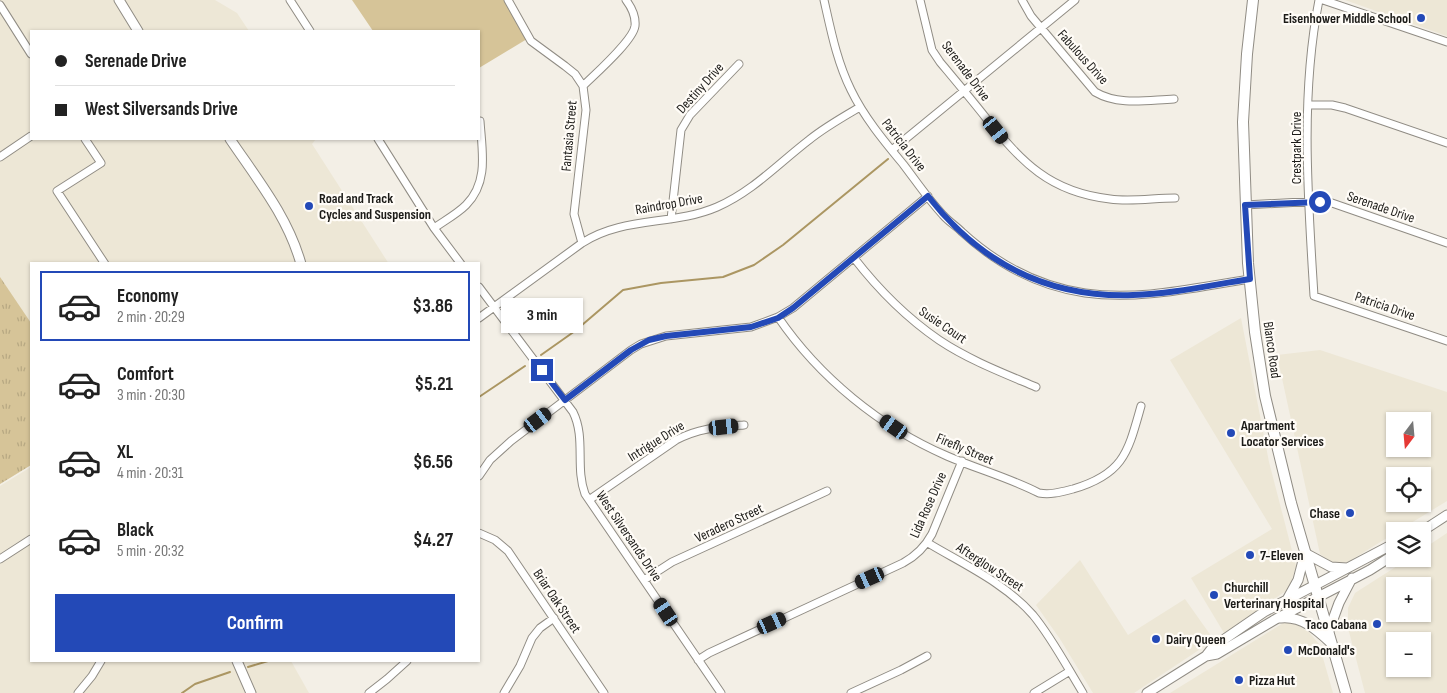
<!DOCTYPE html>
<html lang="en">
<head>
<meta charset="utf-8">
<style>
  body { margin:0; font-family:"Sofia Sans Condensed",sans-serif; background:#f2f2f2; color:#222; height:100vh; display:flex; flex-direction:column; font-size:19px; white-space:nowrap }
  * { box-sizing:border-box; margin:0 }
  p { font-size:16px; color:#767676 }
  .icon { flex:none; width:28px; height:28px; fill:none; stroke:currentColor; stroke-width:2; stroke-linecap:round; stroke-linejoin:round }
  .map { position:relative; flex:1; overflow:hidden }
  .drawer { position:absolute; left:30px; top:262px; width:450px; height:400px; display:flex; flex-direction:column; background:#fff; border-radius:0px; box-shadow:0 1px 4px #0004 }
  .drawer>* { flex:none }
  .hud { position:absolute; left:30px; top:30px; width:450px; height:110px; border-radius:0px; box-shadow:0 1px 4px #0004; display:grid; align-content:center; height:110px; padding:0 25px; background:#fff }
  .needle { width:32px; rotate:196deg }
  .buttons { position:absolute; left:1386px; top:412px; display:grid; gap:10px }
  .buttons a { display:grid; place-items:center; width:45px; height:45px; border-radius:0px; background:#fff; box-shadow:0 1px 4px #0004; font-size:25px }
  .end { position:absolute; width:22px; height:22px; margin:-11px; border:6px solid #2349b7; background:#fff; box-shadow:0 0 0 2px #fff }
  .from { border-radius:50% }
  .bubble { position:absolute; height:35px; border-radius:0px; background:#fff; box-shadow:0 1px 4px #0004; font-size:16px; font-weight:700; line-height:35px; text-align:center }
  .car { position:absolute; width:15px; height:30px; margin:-15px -8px; border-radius:6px; box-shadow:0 0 4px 1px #0007; background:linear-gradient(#222 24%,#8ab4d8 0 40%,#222 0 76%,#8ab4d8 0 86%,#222 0) }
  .hud b { display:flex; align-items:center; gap:18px; height:48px; font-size:19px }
  .hud b+b { border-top:1px solid #e0e0e0 }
  .hud i { width:12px; height:12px; background:#222 }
  ul { padding:9px 0 0; list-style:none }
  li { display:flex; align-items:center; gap:15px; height:70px; margin:0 10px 8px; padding:0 15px; border:2px solid transparent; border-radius:0px }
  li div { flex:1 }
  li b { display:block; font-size:19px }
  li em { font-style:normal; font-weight:700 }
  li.selected { border-color:#2349b7 }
  li>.icon { width:45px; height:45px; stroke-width:1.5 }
  .button { display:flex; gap:10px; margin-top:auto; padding:10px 25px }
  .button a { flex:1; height:58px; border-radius:0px; background:#2349b7; color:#fff; font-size:20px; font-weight:700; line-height:58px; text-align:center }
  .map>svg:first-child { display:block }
  .built { fill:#ede7d6; fill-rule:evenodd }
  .grass { fill:url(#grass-tufts) }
  .park { fill:#d6c498 }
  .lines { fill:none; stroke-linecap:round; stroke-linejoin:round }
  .stream { stroke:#ab9662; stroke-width:2 }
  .street-casing { stroke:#908c84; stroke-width:9 }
  .secondary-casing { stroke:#908c84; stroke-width:11 }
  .primary-casing { stroke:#908c84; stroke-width:12 }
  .street { stroke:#fff; stroke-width:7 }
  .secondary { stroke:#fff; stroke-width:9 }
  .primary { stroke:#fff; stroke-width:10 }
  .route { stroke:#2349b7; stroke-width:6 }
  .poi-dot { fill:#2349b7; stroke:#fffcf7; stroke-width:2 }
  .labels { text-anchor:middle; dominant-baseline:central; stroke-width:4.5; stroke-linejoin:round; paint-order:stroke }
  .poi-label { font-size:14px; font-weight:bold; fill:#1c1b18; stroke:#fffcf7; text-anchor:start }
  .street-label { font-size:14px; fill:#1c1b18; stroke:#fffcf7 }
</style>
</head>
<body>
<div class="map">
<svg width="1447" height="693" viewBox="0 0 1447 693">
  <defs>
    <pattern id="grass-tufts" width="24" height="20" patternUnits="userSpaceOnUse" patternTransform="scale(1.25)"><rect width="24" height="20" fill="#d6c498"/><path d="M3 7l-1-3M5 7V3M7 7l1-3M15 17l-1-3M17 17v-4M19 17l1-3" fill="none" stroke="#b7a882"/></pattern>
  </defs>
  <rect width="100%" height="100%" fill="#f3efe6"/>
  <!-- built -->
  <path class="built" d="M0,0h215l22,13 12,18h-218v108h285l-4,5 77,120h-358v201l-31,19z
    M1345,0h102v36z
    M1241,318l28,144 27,104 -7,23 -65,44 -33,-55 81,-49 -102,-169z
    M1320,350l127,42v109l-49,30h-3v2l-47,29 -15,1 -13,-9 -43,-199zM1395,421h27v28h-27zM1395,476h27v28h-27z
    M31,467v194h260l18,32h-309v-207z
    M1447,533v160h-82l-17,-65v-20l7,-15 53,-34h14l1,-10zM1422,586v28h-27v-28zM1422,641v28h-27v-28z
    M1080,560l48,75 57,-36 29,41 -80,53h-41l-33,-54 -24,-34z
    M1285,622l12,3 12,7 10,12 14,49h-163z"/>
  <!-- grass -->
  <path class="grass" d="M0,277l31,46v142l-31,19z"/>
  <!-- park -->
  <path class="park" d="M352,0h153l22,39 -48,29v-37h-106z"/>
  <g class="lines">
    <!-- stream -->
    <path class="stream" d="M541,355l34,-24 48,-41 38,-7 62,-6 31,-12 29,-20 105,-86
      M479,397l46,-31
      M248,667l20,-6
      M182,693l13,-9 35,-12"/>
    <!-- street casing -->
    <g class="street-casing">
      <path id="street" d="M290,0l20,31
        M508,0l23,41 34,25 10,8 8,12 3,24 -12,104 8,29
        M824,0c7,31 13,62 27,90 13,27 33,51 52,74 13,17 25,35 40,51 5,6 13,11 19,17 36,33 75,54 123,61 55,8 111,-6 165,-14
        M920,0l12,50 8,12c15,18 31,37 46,56 36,44 63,74 124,81 21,3 44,-1 65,-1
        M1022,0l9,16 64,76c24,14 52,8 79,7
        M1319,0c-19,97 -11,198 -5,296l133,45
        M1323,0l124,42
        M0,5l31,49
        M583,86c12,-12 50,-45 52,-60 1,-10 -3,-18 -9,-26
        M1309,105h23l13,3 102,35
        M85,139l16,24 -44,28 48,73
        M378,139l56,89 27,36
        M892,150l183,-150
        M0,157l31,-21
        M1245,205l75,-4 12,2 115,40
        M671,219l10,-89 9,-15 49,-51
        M434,228c10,-7 23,-14 32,-23 23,-23 16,-54 14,-84
        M854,258c24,31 53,60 85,82 30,20 64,33 97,47
        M479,287l94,125c13,26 2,55 12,82l136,199
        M778,317c41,60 102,110 169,139 30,13 63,22 92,37 12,2 22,-1 34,-4 51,-15 55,-37 68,-83
        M479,318l103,-75c41,-27 91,-17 135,-36 35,-15 62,-44 92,-67 16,-13 34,-23 51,-33
        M479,476l11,-16 21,-19 120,-91 10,-6 25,-8 85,-9 27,-10 15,-9 135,-112
        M589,500l87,-60c23,-12 43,-13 68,-15
        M479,533l16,7 13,11 96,142
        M928,543c35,21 77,40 105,72 19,23 34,52 50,78
        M0,559l31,-20
        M644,580l28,-18 155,-71
        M698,660l11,-7 194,-90c13,-7 22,-16 29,-29l30,-73
        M78,693l14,-17 9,-15
        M369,693l18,-14 20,-18
        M504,693l16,-27 12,-28 8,-10 14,-10
        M851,693l50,-23 26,-14
        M1034,693l36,-22"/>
    </g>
    <!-- secondary casing -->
    <g class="secondary-casing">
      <path id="secondary" d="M119,0l19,31
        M230,139c27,40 58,78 71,125
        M1416,531l11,-3 20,-13
        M1288,598l10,-18 7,-27 26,14 16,1
        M1281,618c21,-2 36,12 50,25
        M1328,633l11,-30 13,-25
        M1206,656l7,-9 51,-35 131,-69
        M237,661l14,32
        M1147,693l59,-37 11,-2 59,-35 94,-49 25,-16"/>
    </g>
    <!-- primary casing -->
    <g class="primary-casing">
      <path id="primary" d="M1253,0l-6,54 -4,68 5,141 7,69 10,64 26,107 55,190"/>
    </g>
    <!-- street -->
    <use href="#street" class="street"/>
    <!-- secondary -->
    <use href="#secondary" class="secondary"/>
    <!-- primary -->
    <use href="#primary" class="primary"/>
  </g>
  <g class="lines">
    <!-- route -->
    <path class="route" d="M542,370l23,30 66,-50 18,-10 17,-4 85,-9 27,-9 15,-10 135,-112c52,67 119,102 205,99 39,-1 78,-10 117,-16l-5,-74 75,-3"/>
  </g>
  <!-- markers -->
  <g class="poi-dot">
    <circle cx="1421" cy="18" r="5"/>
    <circle cx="309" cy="206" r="5"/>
    <circle cx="1231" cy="433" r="5"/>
    <circle cx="1350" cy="513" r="5"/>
    <circle cx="1250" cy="555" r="5"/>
    <circle cx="1214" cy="595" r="5"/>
    <circle cx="1377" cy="624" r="5"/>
    <circle cx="1156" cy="639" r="5"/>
    <circle cx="1288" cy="650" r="5"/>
    <circle cx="1239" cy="680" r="5"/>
  </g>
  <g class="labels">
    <!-- poi labels -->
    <g class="poi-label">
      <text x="1411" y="18" text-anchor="end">Eisenhower Middle School</text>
      <text x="319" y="198">Road and Track<tspan x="319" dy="16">Cycles and Suspension</tspan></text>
      <text x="1241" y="425">Apartment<tspan x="1241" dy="16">Locator Services</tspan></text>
      <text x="1340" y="513" text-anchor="end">Chase</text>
      <text x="1260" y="555">7-Eleven</text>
      <text x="1224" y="587">Churchill<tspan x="1224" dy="16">Verterinary Hospital</tspan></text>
      <text x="1367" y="624" text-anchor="end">Taco Cabana</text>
      <text x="1166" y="639">Dairy Queen</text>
      <text x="1298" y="650">McDonald's</text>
      <text x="1249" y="680">Pizza Hut</text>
    </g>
    <!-- street labels -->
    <g class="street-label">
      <text transform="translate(1083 57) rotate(48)">Fabulous Drive</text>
      <text transform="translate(966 71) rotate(53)">Serenade Drive</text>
      <text transform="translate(700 88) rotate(-48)">Destiny Drive</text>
      <text transform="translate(569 136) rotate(-85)">Fantasia Street</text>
      <text transform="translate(904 145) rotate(52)">Patricia Drive</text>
      <text transform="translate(1296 148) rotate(-90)">Crestpark Drive</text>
      <text transform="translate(669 204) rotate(-10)">Raindrop Drive</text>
      <text transform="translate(1381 207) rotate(19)">Serenade Drive</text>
      <text transform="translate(1385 306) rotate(19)">Patricia Drive</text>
      <text transform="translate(943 325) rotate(34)">Susie Court</text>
      <text transform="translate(1272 350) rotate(82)">Blanco Road</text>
      <text transform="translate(656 441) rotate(-32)">Intrigue Drive</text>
      <text transform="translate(965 449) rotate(23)">Firefly Street</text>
      <text transform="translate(928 505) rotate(-66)">Lida Rose Drive</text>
      <text transform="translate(729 523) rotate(-25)">Veradero Street</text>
      <text transform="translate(629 536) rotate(56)">West Silversands Drive</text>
      <text transform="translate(990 567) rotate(33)">Afterglow Street</text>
      <text transform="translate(557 601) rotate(56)">Briar Oak Street</text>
    </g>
  </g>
</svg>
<div class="buttons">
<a><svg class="needle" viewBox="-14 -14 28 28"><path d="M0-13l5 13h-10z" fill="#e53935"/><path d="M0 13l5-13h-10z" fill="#767676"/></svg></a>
<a><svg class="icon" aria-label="locate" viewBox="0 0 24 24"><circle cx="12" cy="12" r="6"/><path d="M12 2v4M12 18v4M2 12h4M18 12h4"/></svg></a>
<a><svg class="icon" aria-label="layers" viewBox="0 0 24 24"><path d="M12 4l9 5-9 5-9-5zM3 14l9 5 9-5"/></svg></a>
<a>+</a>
<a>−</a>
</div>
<i class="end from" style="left:1320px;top:202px"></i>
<i class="end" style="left:542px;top:370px"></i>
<div class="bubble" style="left:501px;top:298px;width:82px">3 min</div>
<i class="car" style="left:996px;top:130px;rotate:141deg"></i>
<i class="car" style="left:538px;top:420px;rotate:53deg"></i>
<i class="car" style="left:724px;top:427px;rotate:84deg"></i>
<i class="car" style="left:894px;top:427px;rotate:305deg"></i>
<i class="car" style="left:870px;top:578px;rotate:246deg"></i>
<i class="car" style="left:666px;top:612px;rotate:326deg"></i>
<i class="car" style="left:772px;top:623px;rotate:66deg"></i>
<div class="hud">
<b><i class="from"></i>Serenade Drive</b>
<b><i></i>West Silversands Drive</b>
</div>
<section class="drawer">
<ul>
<li class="selected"><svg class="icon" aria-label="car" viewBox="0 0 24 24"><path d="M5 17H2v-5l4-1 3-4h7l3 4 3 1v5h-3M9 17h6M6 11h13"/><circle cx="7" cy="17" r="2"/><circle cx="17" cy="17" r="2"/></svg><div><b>Economy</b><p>2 min · 20:29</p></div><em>$3.86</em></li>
<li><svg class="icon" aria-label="car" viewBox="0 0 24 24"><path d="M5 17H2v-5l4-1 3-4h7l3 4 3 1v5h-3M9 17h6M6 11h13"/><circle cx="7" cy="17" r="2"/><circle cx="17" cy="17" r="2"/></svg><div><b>Comfort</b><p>3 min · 20:30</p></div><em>$5.21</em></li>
<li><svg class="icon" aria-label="car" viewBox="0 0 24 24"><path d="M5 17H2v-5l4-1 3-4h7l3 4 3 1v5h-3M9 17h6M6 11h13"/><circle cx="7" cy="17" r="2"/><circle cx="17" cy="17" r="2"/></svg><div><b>XL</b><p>4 min · 20:31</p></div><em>$6.56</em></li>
<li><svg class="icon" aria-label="car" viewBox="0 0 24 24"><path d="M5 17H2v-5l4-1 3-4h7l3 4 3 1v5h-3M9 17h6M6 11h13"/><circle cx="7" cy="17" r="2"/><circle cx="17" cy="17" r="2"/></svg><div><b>Black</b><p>5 min · 20:32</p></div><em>$4.27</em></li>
</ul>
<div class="button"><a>Confirm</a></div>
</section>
</div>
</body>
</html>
